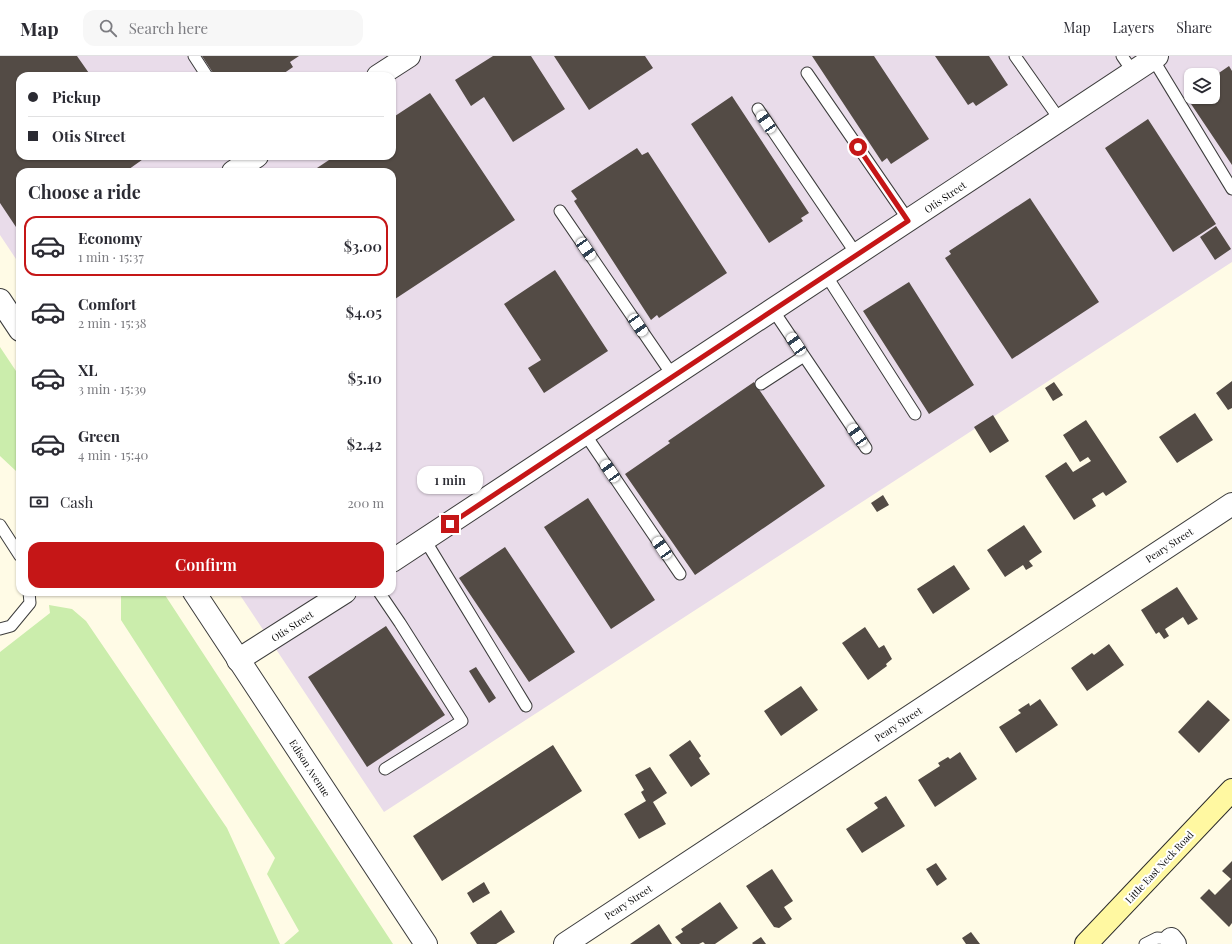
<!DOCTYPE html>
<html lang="en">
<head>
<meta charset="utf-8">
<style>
  body { margin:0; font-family:"Playfair Display",serif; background:#f7f7f7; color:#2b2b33; height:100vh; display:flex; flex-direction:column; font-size:15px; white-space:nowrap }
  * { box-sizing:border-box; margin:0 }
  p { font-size:13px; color:#7c7c81 }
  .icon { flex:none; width:22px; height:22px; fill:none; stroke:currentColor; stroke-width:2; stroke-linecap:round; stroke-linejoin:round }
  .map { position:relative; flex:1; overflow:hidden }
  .side { position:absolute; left:16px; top:112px; width:380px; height:428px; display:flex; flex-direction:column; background:#fff; border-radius:12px; box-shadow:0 1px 3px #0004 }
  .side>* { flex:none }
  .banner { position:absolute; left:16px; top:16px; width:380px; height:88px; border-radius:12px; box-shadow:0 1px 3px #0004; display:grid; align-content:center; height:88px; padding:0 12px; background:#fff }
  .buttons { position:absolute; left:1184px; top:12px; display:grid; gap:8px }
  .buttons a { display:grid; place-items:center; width:36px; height:36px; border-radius:8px; background:#fff; box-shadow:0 1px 3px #0004; font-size:20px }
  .end { position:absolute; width:18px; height:18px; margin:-9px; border:5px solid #c51617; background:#fff; box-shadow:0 0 0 2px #fff }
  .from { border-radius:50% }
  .bubble { position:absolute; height:28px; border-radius:12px; background:#fff; box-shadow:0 1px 3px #0004; font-size:13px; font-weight:600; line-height:28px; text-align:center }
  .car { position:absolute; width:12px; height:24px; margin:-12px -6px; border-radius:5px; box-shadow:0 0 3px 1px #0007; background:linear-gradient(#fff 24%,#345 0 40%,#fff 0 76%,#345 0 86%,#fff 0) }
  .banner b { display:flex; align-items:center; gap:14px; height:38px; font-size:15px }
  .banner b+b { border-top:1px solid #e1e1e2 }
  .banner i { width:10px; height:10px; background:#2b2b33 }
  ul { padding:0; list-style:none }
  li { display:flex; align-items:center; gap:12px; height:60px; margin:0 8px 6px; padding:0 4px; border:2px solid transparent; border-radius:12px }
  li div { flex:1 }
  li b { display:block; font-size:15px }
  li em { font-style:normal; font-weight:600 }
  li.current { border-color:#c51617 }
  li>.icon { width:36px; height:36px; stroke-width:1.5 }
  h2 { padding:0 12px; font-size:18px; line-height:48px }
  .pay { display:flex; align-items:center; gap:10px; height:44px; padding:0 12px; font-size:15px }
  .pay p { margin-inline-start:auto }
  .primary-button { display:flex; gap:8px; margin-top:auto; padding:8px 12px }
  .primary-button a { flex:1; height:46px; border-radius:12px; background:#c51617; color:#fff; font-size:16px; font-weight:600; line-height:46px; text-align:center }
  header { display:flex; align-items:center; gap:24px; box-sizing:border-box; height:56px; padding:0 20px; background:#fff; border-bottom:1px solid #e1e1e2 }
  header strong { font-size:19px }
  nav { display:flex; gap:22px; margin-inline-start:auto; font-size:14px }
  .search { width:280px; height:36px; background:#f7f7f7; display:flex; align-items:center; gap:10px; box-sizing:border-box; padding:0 14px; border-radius:12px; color:#7c7c81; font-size:15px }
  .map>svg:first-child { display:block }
  .industrial { fill:#e9dcea; fill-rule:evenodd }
  .green { fill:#cbedac }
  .building { fill:#534b45 }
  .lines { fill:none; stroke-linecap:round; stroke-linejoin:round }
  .service-casing { stroke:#3c3c3c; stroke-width:13 }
  .minor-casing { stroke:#3c3c3c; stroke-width:24 }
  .tertiary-casing { stroke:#3c3c3c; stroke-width:24 }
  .secondary-casing { stroke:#2b2b2b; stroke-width:24 }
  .service { stroke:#fff; stroke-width:11 }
  .minor { stroke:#fff; stroke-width:22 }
  .tertiary { stroke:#fff; stroke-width:22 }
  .secondary { stroke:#fff8a1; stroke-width:22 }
  .route { stroke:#c51617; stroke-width:5 }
  .labels { text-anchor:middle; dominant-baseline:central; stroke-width:4; stroke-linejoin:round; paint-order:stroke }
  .street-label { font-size:10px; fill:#090909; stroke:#fff }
</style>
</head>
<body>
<header>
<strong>Map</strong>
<div class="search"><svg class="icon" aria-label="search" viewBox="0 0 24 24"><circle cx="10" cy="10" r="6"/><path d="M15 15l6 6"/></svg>Search here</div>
<nav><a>Map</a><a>Layers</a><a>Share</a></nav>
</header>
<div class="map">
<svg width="1232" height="888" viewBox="0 0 1232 888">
  <rect width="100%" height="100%" fill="#fffbe6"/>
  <!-- industrial -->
  <path class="industrial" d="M0,0h1232v206l-848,550 -146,-220h154v-420h-372v93l-20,-30zM1191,19h22v22h-22zM20,20h372v80h-372z"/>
  <!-- green -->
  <path class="green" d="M0,291l20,30v94h-4l-16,-15z
    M121,536h42l230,352h-109l15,-13 -32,-57 8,-16 -154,-238z
    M49,549l23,4 14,12 141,207 53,116h-280v-292l50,-39z"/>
  <!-- building -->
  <path class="building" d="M0,0h77l14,20h-71v80l126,1 -21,15h-105v61l-20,-30z
    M202,0h97l-9,6 3,5 -13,9h-65z
    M493,0h38l34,53 -52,33 -29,-45 -13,9 -16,-26z
    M554,0h91l8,12 -64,42z
    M812,0h62l55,83 -38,25 -4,-6 -5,4z
    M935,0h54l19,29 -32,21 -3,-4 -5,3z
    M1229,10l3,5v94l-47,-70 6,-4v6h22v-20z
    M430,37l85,127 -123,81v-129h-81l24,-16h57v-38z
    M732,40l77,117 -8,5 2,3 -34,22 -78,-119z
    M1148,63l68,105 -43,28 -68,-104z
    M637,92l5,7 6,-3 79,121 -68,45 -2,-3 -6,5 -77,-119 3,-2 -6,-8z
    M1030,142l69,104 -87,57 -67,-101 6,-4 -2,-3z
    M1216,170l15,23 -16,11 -15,-23z
    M555,214l53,81 -64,42 -16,-25 13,-8 -37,-56z
    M909,226l65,103 -45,29 -66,-103z
    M1232,325v27l-4,2 -12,-17z
    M754,326l71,104 -130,89 -70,-101 45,-31 -2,-2z
    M1054,326l9,13 -10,6 -8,-13z
    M1195,357l18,27 -36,23 -18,-26z
    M993,359l16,26 -19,12 -16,-26z
    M1086,364l41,62 -21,14 -3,-4 -11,7 4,7 -22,14 -29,-44 21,-14 7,10 18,-11 -3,-4 -8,5 -17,-27z
    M883,439l6,10 -12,7 -6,-9z
    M588,442l67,102 -44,29 -67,-102z
    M1024,469l18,27 -13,9 4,5 -7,4 -3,-5 -18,12 -18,-27z
    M505,491l70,105 -46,30 -70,-104z
    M954,509l16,24 -37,25 -16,-25z
    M1177,531l21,32 -10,6 -5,-8 -18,12 4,7 -5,3 -5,-7 -3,2 -15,-24z
    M386,570l59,89 -78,52 -59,-90z
    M865,571l14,21 5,-3 8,14 -6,5 1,2 -19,14 -26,-37z
    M1109,588l15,21 -37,26 -16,-23 21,-15 2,2z
    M476,611l20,31 -7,5 -20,-32z
    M801,630l17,24 -37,26 -17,-25z
    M1040,643l18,26 -42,28 -17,-26 22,-14 -3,-3 11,-7 1,3z
    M1208,644l22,20 -31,33 -21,-21z
    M690,684l11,16 -2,2 11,16 -19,13 -22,-32z
    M553,689l29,46 -140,90 -29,-45z
    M960,696l17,27 -42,28 -17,-27 22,-14 -2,-3 10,-6 2,2z
    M650,711l17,26 -14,9 13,22 -27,15 -15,-25 22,-13 -5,-9 3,-2 -9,-15z
    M886,740l19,30 -43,27 -16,-24 32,-21 -4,-5z
    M1232,805v62l-3,4 -29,-29 9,-9 6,6 16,-16 -9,-8z
    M936,807l11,16 -10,7 -11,-17z
    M772,813l21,32 -9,6 8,12 -13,9 -5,-1 -28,-41z
    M484,826l6,11 -17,10 -6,-10z
    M720,846l18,26 -23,16h-10l-2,-2 -4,2h-18l-6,-7 8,-5 -2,-3z
    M501,854l14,22 -19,12h-19l-7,-11z
    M659,868l13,20h-42z
    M971,876l9,12h-14l-4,-6z
    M761,881l5,7h-13l-1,-1z"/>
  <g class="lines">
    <!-- service casing -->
    <g class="service-casing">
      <path id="service" d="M194,0l13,20
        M1015,0l45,64
        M1122,0l11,16
        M1153,3l79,130
        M807,17l102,148
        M758,53l99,146
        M560,155l113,165
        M826,219l89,139
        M773,254l93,138
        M761,328l43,-28
        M585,378l95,140
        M0,469l20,31
        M425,484l101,166
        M379,536l21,31 62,98 -77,48
        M0,573l11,-3 19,-23 -1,-11
        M1145,888l12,-6 14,1"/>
    </g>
    <!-- minor casing -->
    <g class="minor-casing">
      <path id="minor" d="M378,20l31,-20
        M233,116l24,-16
        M392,505l765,-505
        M238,604l107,-68
        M1171,883l4,5
        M565,888l667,-440"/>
    </g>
    <!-- tertiary casing -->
    <g class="tertiary-casing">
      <path id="tertiary" d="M0,244l20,30
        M194,536l232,352"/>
    </g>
    <!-- secondary casing -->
    <g class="secondary-casing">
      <path id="secondary" d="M1086,888l146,-154"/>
    </g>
    <!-- service -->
    <use href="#service" class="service"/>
    <!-- minor -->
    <use href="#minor" class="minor"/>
    <!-- tertiary -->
    <use href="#tertiary" class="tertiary"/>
    <!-- secondary -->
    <use href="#secondary" class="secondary"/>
  </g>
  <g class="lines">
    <!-- route -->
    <path class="route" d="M450,468l458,-303 -50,-74"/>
  </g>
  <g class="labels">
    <!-- street labels -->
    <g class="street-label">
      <text transform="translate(945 141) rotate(-34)">Otis Street</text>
      <text transform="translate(1169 489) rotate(-33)">Peary Street</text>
      <text transform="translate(292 570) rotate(-33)">Otis Street</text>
      <text transform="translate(898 668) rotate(-33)">Peary Street</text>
      <text transform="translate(310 712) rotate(57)">Edison Avenue</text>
      <text transform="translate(1159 811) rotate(-47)">Little East Neck Road</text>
      <text transform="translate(628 846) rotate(-33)">Peary Street</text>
    </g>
  </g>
</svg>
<div class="buttons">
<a><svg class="icon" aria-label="layers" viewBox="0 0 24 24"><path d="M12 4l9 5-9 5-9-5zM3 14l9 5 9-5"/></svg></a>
</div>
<i class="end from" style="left:858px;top:91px"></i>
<i class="end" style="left:450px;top:468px"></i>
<div class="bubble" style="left:417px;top:410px;width:66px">1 min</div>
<i class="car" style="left:766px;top:66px;rotate:326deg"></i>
<i class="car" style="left:586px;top:193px;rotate:146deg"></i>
<i class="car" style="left:638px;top:269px;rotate:146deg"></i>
<i class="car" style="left:796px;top:288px;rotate:326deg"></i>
<i class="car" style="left:857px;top:379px;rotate:326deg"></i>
<i class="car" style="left:610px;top:415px;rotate:326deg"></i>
<i class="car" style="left:662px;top:492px;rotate:326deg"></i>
<div class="banner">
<b><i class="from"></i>Pickup</b>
<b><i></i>Otis Street</b>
</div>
<section class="side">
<h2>Choose a ride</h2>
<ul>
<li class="current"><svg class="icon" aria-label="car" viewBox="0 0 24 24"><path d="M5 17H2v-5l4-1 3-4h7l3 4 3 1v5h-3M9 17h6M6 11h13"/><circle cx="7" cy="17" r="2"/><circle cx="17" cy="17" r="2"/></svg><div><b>Economy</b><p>1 min · 15:37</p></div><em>$3.00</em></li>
<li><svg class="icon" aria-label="car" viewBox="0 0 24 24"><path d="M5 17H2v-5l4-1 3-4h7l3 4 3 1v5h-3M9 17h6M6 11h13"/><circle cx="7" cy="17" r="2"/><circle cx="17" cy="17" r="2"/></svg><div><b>Comfort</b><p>2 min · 15:38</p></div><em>$4.05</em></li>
<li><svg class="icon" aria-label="car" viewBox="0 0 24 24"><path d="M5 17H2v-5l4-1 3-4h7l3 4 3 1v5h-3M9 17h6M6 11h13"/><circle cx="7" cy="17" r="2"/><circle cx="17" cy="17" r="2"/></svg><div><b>XL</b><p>3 min · 15:39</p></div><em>$5.10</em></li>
<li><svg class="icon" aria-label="car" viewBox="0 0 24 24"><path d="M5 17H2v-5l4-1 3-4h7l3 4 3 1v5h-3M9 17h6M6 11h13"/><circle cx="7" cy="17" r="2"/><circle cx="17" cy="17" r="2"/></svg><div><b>Green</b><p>4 min · 15:40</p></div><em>$2.42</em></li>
</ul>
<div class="pay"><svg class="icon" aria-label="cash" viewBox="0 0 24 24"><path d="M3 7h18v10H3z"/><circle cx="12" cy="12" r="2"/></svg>Cash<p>200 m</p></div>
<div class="primary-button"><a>Confirm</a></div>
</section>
</div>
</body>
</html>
